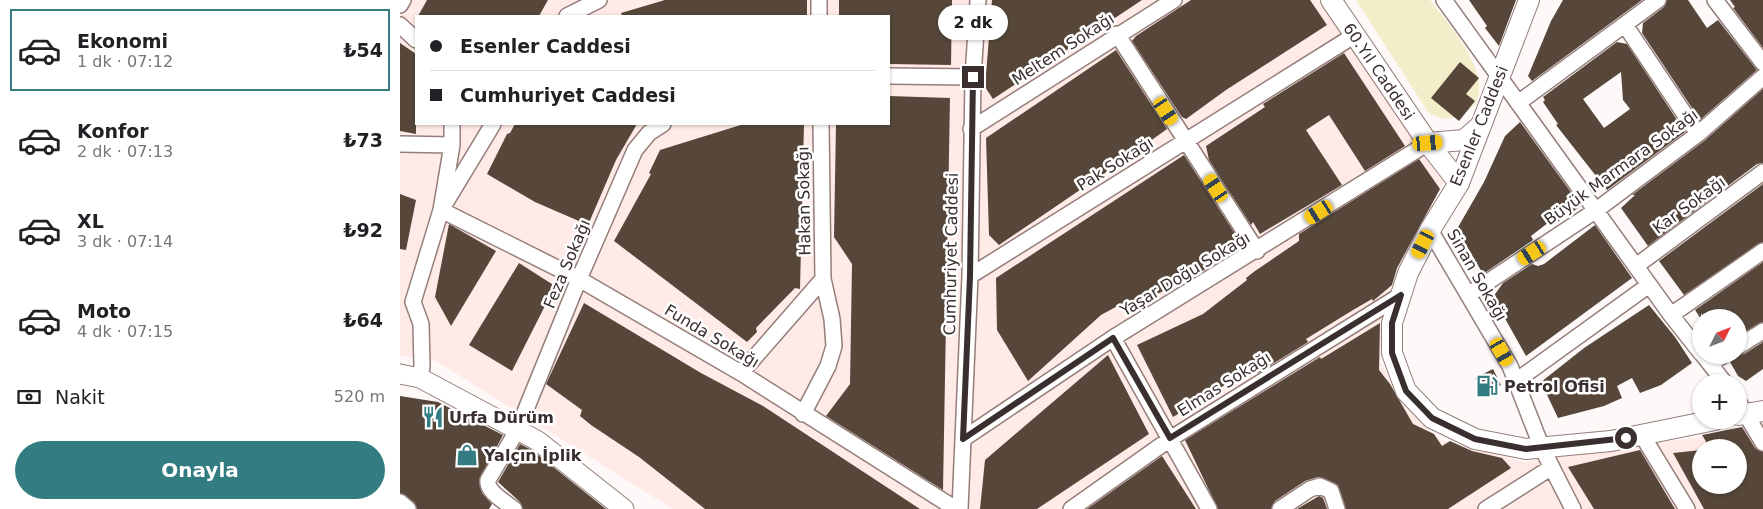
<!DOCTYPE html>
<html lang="tr">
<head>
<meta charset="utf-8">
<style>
  body { margin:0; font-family:"DejaVu Sans",sans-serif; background:#f2f2f2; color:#202124; height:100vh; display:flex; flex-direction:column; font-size:19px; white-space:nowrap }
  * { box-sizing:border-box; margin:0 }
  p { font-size:16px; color:#757577 }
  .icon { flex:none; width:28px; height:28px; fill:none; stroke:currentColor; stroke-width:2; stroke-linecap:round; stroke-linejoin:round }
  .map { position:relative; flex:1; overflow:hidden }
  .drawer { display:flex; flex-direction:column; background:#fff; width:400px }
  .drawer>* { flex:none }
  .hud { position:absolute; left:15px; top:15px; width:475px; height:110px; border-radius:0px; box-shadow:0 1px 4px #0004; display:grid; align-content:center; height:110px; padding:0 15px; background:#fff }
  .needle { width:32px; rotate:48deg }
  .controls { position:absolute; left:1292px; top:309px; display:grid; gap:10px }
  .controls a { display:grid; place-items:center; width:55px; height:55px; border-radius:50%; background:#fff; box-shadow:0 1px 4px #0004; font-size:25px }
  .end { position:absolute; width:22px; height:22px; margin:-11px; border:6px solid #392f2e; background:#fff; box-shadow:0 0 0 2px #fff }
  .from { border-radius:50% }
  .bubble { position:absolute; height:35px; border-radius:18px; background:#fff; box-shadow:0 1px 4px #0004; font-size:16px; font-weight:800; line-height:35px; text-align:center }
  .car { position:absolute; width:15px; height:30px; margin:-15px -8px; border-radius:6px; box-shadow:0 0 4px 1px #0007; background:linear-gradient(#f5c518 24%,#345 0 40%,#f5c518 0 76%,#345 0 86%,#f5c518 0) }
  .hud b { display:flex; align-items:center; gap:18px; height:48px; font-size:19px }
  .hud b+b { border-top:1px solid #e0e0e0 }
  .hud i { width:12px; height:12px; background:#202124 }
  ul { padding:9px 0 0; list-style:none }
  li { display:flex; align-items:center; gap:15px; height:82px; margin:0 10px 8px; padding:0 5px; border:2px solid transparent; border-radius:0px }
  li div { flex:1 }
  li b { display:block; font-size:19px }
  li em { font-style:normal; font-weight:800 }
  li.selected { border-color:#337c81 }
  li>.icon { width:45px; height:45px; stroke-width:1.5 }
  .pay { display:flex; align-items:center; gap:12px; height:55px; padding:0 15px; font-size:19px }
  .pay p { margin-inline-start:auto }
  .button { display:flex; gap:10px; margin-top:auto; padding:10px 15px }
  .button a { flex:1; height:58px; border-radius:30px; background:#337c81; color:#fff; font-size:20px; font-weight:800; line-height:58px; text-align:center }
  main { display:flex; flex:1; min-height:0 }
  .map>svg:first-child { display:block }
  .built { fill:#ffeae7; fill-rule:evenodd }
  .green { fill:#f4edc9 }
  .building { fill:#56473a; fill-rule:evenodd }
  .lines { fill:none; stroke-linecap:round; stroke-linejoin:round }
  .minor-casing { stroke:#947e7a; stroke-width:18 }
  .tertiary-casing { stroke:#947e7a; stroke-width:21 }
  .secondary-casing { stroke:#947e7a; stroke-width:22 }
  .minor { stroke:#fff; stroke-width:15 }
  .tertiary { stroke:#fff; stroke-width:19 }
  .secondary { stroke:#fff; stroke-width:20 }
  .route { stroke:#392f2e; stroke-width:6 }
  .labels { text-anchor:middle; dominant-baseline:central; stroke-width:5; stroke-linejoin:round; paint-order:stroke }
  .street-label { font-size:16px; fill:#392f2e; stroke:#fff }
  .poi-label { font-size:16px; font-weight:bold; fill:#392f2e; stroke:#fff; text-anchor:start }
</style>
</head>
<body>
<main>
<section class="drawer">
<ul>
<li class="selected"><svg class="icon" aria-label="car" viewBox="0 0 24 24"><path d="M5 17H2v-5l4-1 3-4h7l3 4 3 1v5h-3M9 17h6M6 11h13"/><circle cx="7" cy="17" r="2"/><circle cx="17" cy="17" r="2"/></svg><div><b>Ekonomi</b><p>1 dk · 07:12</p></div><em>₺54</em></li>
<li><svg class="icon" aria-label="car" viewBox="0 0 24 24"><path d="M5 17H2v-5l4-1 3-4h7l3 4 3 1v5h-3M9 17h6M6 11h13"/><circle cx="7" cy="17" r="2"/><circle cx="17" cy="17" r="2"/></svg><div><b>Konfor</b><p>2 dk · 07:13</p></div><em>₺73</em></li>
<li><svg class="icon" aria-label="car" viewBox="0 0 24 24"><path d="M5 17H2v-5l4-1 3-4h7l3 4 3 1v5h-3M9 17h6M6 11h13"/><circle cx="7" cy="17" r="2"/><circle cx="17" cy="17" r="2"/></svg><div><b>XL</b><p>3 dk · 07:14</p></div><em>₺92</em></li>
<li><svg class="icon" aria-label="car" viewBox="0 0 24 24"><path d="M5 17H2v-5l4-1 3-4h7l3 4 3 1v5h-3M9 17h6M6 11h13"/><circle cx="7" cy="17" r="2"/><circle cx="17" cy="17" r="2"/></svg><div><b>Moto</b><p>4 dk · 07:15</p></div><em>₺64</em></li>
</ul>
<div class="pay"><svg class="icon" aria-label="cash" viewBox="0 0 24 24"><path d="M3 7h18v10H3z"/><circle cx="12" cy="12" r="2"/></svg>Nakit<p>520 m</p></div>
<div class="button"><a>Onayla</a></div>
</section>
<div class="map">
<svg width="1363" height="509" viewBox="0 0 1363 509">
  <rect width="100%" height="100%" fill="#fef9f8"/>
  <!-- built -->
  <path class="built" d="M0,0h925l119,181 -53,105 -11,75 23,44 38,35 84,22 238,-34v81h-1090l-237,-148 -36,-5zM16,16h473v108h-473zM1301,448h38v37h-38z"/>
  <!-- green -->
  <path class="green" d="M956,0h74c20,27 80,91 30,116 -11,5 -23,3 -32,-4z"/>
  <!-- building -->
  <path class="building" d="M27,0h121l-9,16h-121z
    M265,0h142v16h-185l-1,-3z
    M439,0h113l-1,65 -62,-1v-48h-50z
    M592,0h150l-149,99 -8,-12z
    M791,0h119l17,25 -101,65 -40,29 -4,-2 -50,-76 4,-5z
    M1069,0h47l-17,46 -14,-18 2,-2z
    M1163,0h79l-110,81 -4,-5 3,-7 20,-48z
    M1267,0h21l19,28 11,-8 39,50 -57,50 -58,-87 1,-10 21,-16z
    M1330,0h33v48l-30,-40 2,-1z
    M1217,42l10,2 58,88 -78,58 -51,-65 2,-1 -15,-22 2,-2 -2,-3zM1221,72l2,28 7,9 -26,19 -21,-29z
    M0,43l16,11v80l-16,-3z
    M716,50l51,79 -43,31 -125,85 -10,-10 -3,-97z
    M944,53l61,93 -40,25 -36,-56 -23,15 36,55 -82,49 -7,-12 -2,3 -42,-65 -3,-14 59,-39 -2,-3z
    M1060,62l19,16 -13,16 9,7 -16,20 -28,-23z
    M1363,89v74l-6,1 -109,82 -27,-38 14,-13h-3l72,-54z
    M489,96l61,2 -7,392 -117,-74 24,-32 2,-120 -18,-27 2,-113h53z
    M1120,122l61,84 -25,17 -3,-4 -22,17 2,4 -50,34 -26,-45 27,-47 21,-46z
    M115,124h122l-21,36 -28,65 -53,-23 -48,-28 20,-40 3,-1z
    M344,124h60l-4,165 -5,-1 -39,40 1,4 -10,10 -133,-101 37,-67 -2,-1 11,-23z
    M784,155l59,91 -47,29 -49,24 -24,4 -22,12 -73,66 -31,-51 -1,-52z
    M1019,159l21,30 -43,79 -5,17 -19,16 -1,-2 -19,11 -47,29 2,3 -50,31 -4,-6 -81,50 -36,-72 66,-31 44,-34 -1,-2 9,-7 44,-30v-7z
    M1363,184v58l-79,53 -25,-34z
    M0,194l16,6 -10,50 -6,-1z
    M49,224l47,27 -45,75 -16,-29z
    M1195,225l37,53 -106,78 -33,-59 10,-14 29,-19 6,2 6,-2z
    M1363,262v60l-24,13v-17h-35l-3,-5v6l-6,-9z
    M119,263l36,23 -43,85 -43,-26z
    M184,303l117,70 62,33 157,103h-215l-66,-52 -48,-32 -11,-9 2,-6 -36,-26z
    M1249,305l26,32 17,26 -31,22 -21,8 -8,-15 -15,8 5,12 -18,8 -46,12 -17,-36 43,-34z
    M980,323l-1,47 11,14 23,40 21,10 8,12 8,-5 22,10 30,7 9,10 -63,41h-102l-8,-24 -20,-8 -13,4 -30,20 -4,8h-53l-33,-69 135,-83 1,2z
    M1363,342v27l-17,12 -8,-5 -8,-14 6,-7 8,-1z
    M708,355l41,79 -112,75h-57l5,-49z
    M1093,369l8,16 -19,9 -7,-16z
    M0,396l38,6 65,33 -24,45 3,13 10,11 -3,5h-72l-3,-7 -14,-9z
    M1342,427l13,21 8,4v57h-59l-31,-56 28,-3v35h38v-37h-29l-8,-13z
    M120,444l12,6 74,59h-83l-3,-7 -22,-20z
    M1240,450l35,59h-81l-26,-42z
    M762,456l34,53h-109z
    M919,496l4,2 4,11h-30z"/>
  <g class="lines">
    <!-- minor casing -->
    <g class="minor-casing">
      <path id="minor" d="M419,0v16
        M1044,0l227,315 30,38
        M1315,0l48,63
        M0,5l3,-5
        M167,16l32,-16
        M0,25l16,15
        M1225,25l73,109
        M717,34l140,217
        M489,76l84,1
        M1118,103l140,-103
        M93,124l-52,86 138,69 162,94 215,136
        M571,129l203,-129
        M0,144l52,1
        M1030,230l80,136 32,82 31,61
        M1236,266l127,-94
        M570,276l385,-241
        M1068,295l127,-84 103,-77 65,-57
        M1271,315l92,-64
        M713,338l96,171
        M1339,346l24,-15
        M1303,355l21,27
        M1310,364l14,-9
        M341,373l82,-94
        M20,378l2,-12 -1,-42 -8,-22 28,-92 11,-65v-21
        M1116,381l133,-96
        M1339,403l24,40
        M403,414l25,-48 6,-20 -2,-27 -9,-40 -2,-155
        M1242,435l45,74
        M563,439l150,-101 315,-195
        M0,502l8,7
        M114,509c-8,-7 -28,-17 -26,-29l30,-51 61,-150 56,-129 14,-17 14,-9
        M560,509l10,-233 3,-199 5,-77
        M671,509l99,-70 231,-144
        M880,509l30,-20 10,-3 11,5 6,18
        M1086,509l66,-42"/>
    </g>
    <!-- tertiary casing -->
    <g class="tertiary-casing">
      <path id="tertiary" d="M0,374l20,4 118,63 86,68"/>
    </g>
    <!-- secondary casing -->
    <g class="secondary-casing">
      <g id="secondary">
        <path id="s1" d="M931,0l97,143 31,40"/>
        <path d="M1129,0l-70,183 -29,47 -22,43 -16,50v30l14,38 26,27 43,21 51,10 85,-8 104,-21"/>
        <path d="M1028,143l36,-3 15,-13"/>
        <path d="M1339,415l24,-4"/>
      </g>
    </g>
    <!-- minor -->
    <use href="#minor" class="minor"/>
    <!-- tertiary -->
    <use href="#tertiary" class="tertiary"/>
    <!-- secondary -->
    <use href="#secondary" class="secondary"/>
  </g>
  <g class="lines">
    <!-- route -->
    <path class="route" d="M573,77l-3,199 -7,163 150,-101 57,100 231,-143 -9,28v30l14,38 26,27 43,21 51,10 100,-11"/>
  </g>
  <!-- icons -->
  <defs>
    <g id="fuel-bare" transform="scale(1.725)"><path d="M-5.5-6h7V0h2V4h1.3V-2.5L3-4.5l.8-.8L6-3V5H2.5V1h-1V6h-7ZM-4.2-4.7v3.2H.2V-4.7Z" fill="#337c81" stroke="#fff" stroke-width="2.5" paint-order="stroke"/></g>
    <g id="restaurant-bare" transform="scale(1.725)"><path d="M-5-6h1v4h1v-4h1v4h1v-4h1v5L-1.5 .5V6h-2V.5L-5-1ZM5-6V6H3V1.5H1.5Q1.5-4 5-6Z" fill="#337c81" stroke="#fff" stroke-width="2.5" paint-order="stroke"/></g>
    <g id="shop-bare" transform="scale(1.725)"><path d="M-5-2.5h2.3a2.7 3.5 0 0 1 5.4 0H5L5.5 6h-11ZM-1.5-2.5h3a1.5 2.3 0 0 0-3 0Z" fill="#337c81" stroke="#fff" stroke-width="2.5" paint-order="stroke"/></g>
  </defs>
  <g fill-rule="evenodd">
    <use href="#fuel-bare" x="1087" y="386"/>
    <use href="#restaurant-bare" x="33" y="417"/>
    <use href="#shop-bare" x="67" y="455"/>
  </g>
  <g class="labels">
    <!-- street labels -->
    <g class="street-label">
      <text transform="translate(663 49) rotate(-33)">Meltem Sokağı</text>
      <text stroke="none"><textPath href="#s1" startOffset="86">60.Yıl Caddesi</textPath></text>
      <text transform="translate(1079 126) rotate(-68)">Esenler Caddesi</text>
      <text transform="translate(715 164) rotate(-32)">Pak Sokağı</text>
      <text transform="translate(1221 167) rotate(-36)">Büyük Marmara Sokağı</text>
      <text transform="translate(404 201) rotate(-91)">Hakan Sokağı</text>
      <text transform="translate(1289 205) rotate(-36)">Kar Sokağı</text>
      <text transform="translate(551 254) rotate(-89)">Cumhuriyet Caddesi</text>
      <text transform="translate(167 264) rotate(-67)">Feza Sokağı</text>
      <text transform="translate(785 274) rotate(-31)">Yaşar Doğu Sokağı</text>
      <text transform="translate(1077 275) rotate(60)">Sinan Sokağı</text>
      <text transform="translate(312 336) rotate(31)">Funda Sokağı</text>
      <text transform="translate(824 384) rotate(-32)">Elmas Sokağı</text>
    </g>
    <!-- poi labels -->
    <g class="poi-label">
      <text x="1104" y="386">Petrol Ofisi</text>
      <text x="49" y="417">Urfa Dürüm</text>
      <text x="84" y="455">Yalçın İplik</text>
    </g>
  </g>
</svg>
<div class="controls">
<a><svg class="needle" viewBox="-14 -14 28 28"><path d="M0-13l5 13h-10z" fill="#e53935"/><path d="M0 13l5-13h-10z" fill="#757577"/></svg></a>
<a>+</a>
<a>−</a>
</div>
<i class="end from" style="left:1226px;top:438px"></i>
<i class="end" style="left:573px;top:77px"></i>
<div class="bubble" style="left:538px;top:5px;width:70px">2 dk</div>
<i class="car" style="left:766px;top:111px;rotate:147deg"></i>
<i class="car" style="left:1028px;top:143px;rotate:85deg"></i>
<i class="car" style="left:816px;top:188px;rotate:327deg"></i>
<i class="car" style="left:919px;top:212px;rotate:238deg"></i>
<i class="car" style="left:1023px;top:244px;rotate:207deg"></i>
<i class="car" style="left:1132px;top:253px;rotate:237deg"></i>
<i class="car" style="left:1102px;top:352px;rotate:150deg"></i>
<div class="hud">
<b><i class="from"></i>Esenler Caddesi</b>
<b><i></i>Cumhuriyet Caddesi</b>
</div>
</div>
</main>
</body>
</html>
